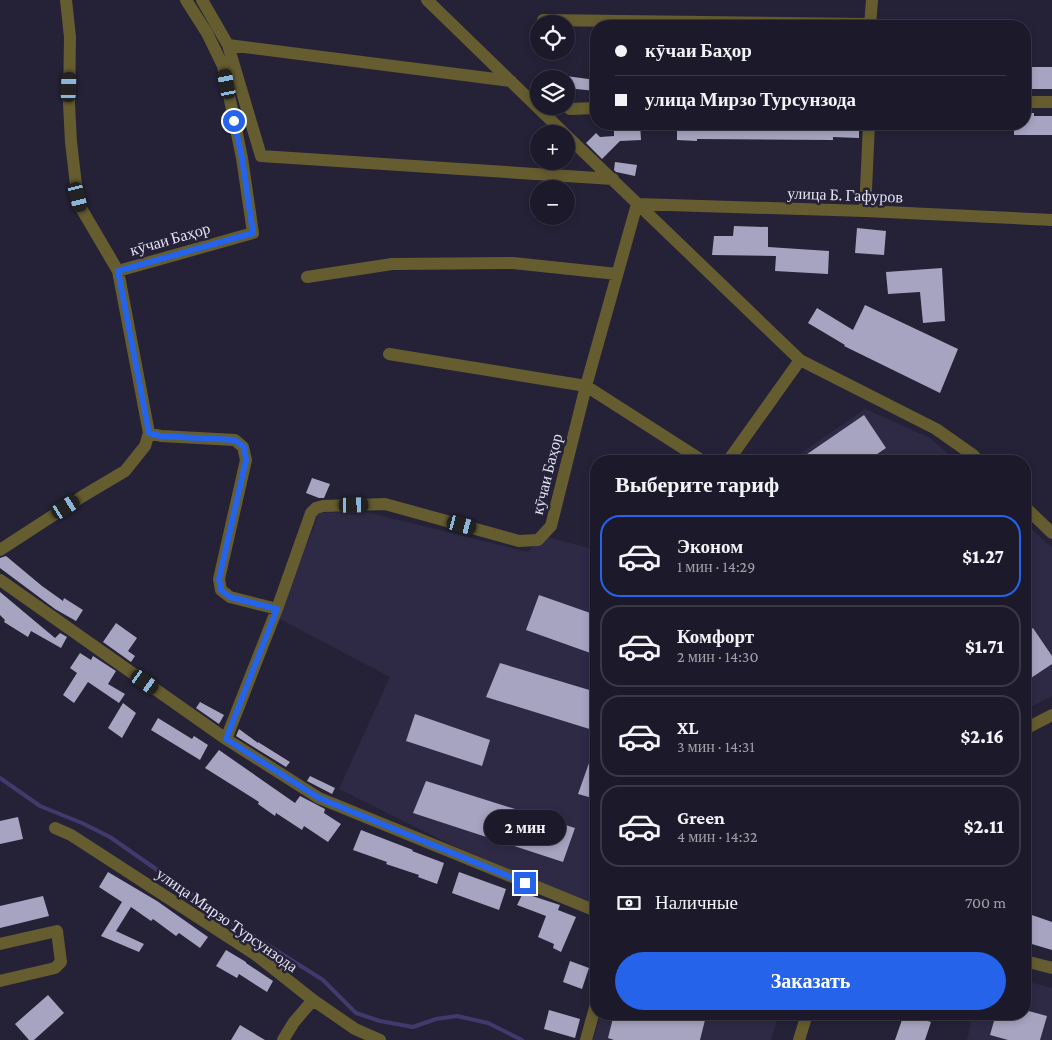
<!DOCTYPE html>
<html lang="ru">
<head>
<meta charset="utf-8">
<style>
  body { margin:0; font-family:"Crimson Pro",serif; background:#252332; color:#f1f3f6; height:100vh; display:flex; flex-direction:column; font-size:19px; white-space:nowrap }
  * { box-sizing:border-box; margin:0 }
  p { font-size:16px; color:#a0a1a8 }
  .icon { flex:none; width:28px; height:28px; fill:none; stroke:currentColor; stroke-width:2; stroke-linecap:round; stroke-linejoin:round }
  .map { position:relative; flex:1; overflow:hidden }
  .details { position:absolute; left:590px; top:455px; width:441px; height:565px; display:flex; flex-direction:column; background:#1c1a2a; border-radius:20px; box-shadow:0 2px 8px #0003,0 0 0 1px #3a3847 }
  .details>* { flex:none }
  .hud { position:absolute; left:590px; top:20px; width:441px; height:110px; border-radius:20px; box-shadow:0 2px 8px #0003,0 0 0 1px #3a3847; display:grid; align-content:center; height:110px; padding:0 25px; background:#1c1a2a }
  .fabs { position:absolute; left:530px; top:15px; display:grid; gap:10px }
  .fabs a { display:grid; place-items:center; width:45px; height:45px; border-radius:50%; background:#1c1a2a; box-shadow:0 2px 8px #0003,0 0 0 1px #3a3847; font-size:25px }
  .end { position:absolute; width:22px; height:22px; margin:-11px; border:6px solid #2563eb; background:#fff; box-shadow:0 0 0 2px #fff }
  .from { border-radius:50% }
  .bubble { position:absolute; height:35px; border-radius:18px; background:#1c1a2a; box-shadow:0 2px 8px #0003,0 0 0 1px #3a3847; font-size:16px; font-weight:800; line-height:35px; text-align:center }
  .car { position:absolute; width:15px; height:30px; margin:-15px -8px; border-radius:6px; box-shadow:0 0 4px 1px #0007; background:linear-gradient(#222 24%,#8ab4d8 0 40%,#222 0 76%,#8ab4d8 0 86%,#222 0) }
  .hud b { display:flex; align-items:center; gap:18px; height:48px; font-size:19px }
  .hud b+b { border-top:1px solid #3a3847 }
  .hud i { width:12px; height:12px; background:#f1f3f6 }
  ul { padding:0; list-style:none }
  li { display:flex; align-items:center; gap:15px; height:82px; margin:0 10px 8px; padding:0 15px; border:2px solid #3a3847; border-radius:20px }
  li div { flex:1 }
  li b { display:block; font-size:19px }
  li em { font-style:normal; font-weight:800 }
  li.current { border-color:#2563eb }
  li>.icon { width:45px; height:45px; stroke-width:1.5 }
  h2 { padding:0 25px; font-size:22px; line-height:60px }
  .pay { display:flex; align-items:center; gap:12px; height:55px; padding:0 25px; font-size:19px }
  .pay p { margin-inline-start:auto }
  .cta { display:flex; gap:10px; margin-top:auto; padding:10px 25px }
  .cta a { flex:1; height:58px; border-radius:30px; background:#2563eb; color:#fff; font-size:20px; font-weight:800; line-height:58px; text-align:center }
  .map>svg:first-child { display:block }
  .built { fill:#2e2a46 }
  .lines { fill:none; stroke-linecap:round; stroke-linejoin:round }
  .stream { stroke:#42396c; stroke-width:4 }
  .building { fill:#a6a4c0 }
  .minor { stroke:#655d2f; stroke-width:12 }
  .route { stroke:#2563eb; stroke-width:6 }
  .labels { text-anchor:middle; dominant-baseline:central; stroke-width:5; stroke-linejoin:round; paint-order:stroke }
  .street-label { font-size:16px; fill:#e3e2f1; stroke:#252238 }
</style>
</head>
<body>
<div class="map">
<svg width="1052" height="1040" viewBox="0 0 1052 1040">
  <rect width="100%" height="100%" fill="#252238"/>
  <!-- built -->
  <path class="built" d="M865,409l65,29 27,23h-167z
    M362,511l166,41 15,-16 53,14v356l-146,-62 -111,-55 51,-112 -112,-59 41,-105z
    M1025,523l27,25v148l-27,14z
    M1025,981l27,7v52h-85l6,-26h52z
    M601,1014h178l-8,26h-178z"/>
  <g class="lines">
    <!-- stream -->
    <path class="stream" d="M0,778l40,28 42,17 28,14 126,88 87,55 33,33 24,8 33,6 23,-8 21,-3 31,7 34,17"/>
  </g>
  <!-- building -->
  <path class="building" d="M1025,67h27v22h-27z
    M566,76l30,4v11l-30,-3z
    M1025,113h9v3h18v19h-38v-11h11z
    M614,124h26l1,16 -21,1 -18,18 -16,-16 10,-10 4,4 14,-1z
    M677,124h182v14l-26,-1v3l-136,-1v2l-20,-1z
    M615,162l22,3 -2,11 -19,-4 -2,-2z
    M734,226l34,1v20l61,4 -1,23 -53,-3 1,-15 -64,-1 2,-19h19z
    M857,228l29,3 -2,24 -29,-2z
    M942,268l3,53 -22,2 -3,-31 -32,2 -2,-22z
    M865,305l93,44 -18,44 -96,-47 1,-1 -37,-22 9,-15 36,22z
    M864,415l22,33 -19,13h-70z
    M312,478l18,6 -6,14h-5l-13,-5z
    M6,556l36,30 21,15 1,-3 19,12 -7,11 -21,-12 -55,-41v-10z
    M0,592l55,46 5,-5 7,4 -6,11 -30,-17 -3,6 -24,-15 1,-2 -5,-5z
    M539,595l57,20v40l-70,-25z
    M116,623l21,15 -9,13 7,5 -4,6 -28,-20z
    M1033,628l19,28v8l-27,18v-49z
    M80,653l11,7 2,-4 23,15 -8,13 17,10 -6,9 -31,-21 -14,21 -11,-8 14,-22 -7,-5z
    M500,663l96,29v39l-110,-34z
    M200,702l24,13 -5,9 -23,-16z
    M123,703l13,10 -14,25 -14,-10z
    M415,714l75,26 -8,26 -76,-25z
    M158,718l34,21 2,-3 14,9 -8,15 -49,-30z
    M239,729l19,14v-1l32,20 -4,5 -50,-31z
    M219,750l76,53 5,-7 25,13 -1,4 17,11 -13,18 -24,-16 -2,4 -26,-17 -1,3 -17,-12 1,-2 -54,-34z
    M589,763l7,2v34l-18,-5z
    M310,776l25,12 -3,6 -25,-13z
    M426,781l149,47 -12,34 -150,-49z
    M18,817l5,22 -23,5v-23z
    M361,830l52,20 -1,1 32,12 -7,21 -19,-7 1,-2 -33,-11 1,-2 -34,-12z
    M108,872l49,29 51,36 -8,11 -21,-15 -3,3 -23,-17 -2,2 -20,-14 -15,24 28,13 -5,8 -38,-16 21,-34 -23,-15z
    M459,872l47,17 -7,21 -47,-17z
    M523,893l37,12 -2,5 18,7 -15,35 -8,-4 1,-4 -16,-7 8,-21 -29,-11z
    M43,896l6,20 -49,12v-22z
    M1029,914l23,8v28l-27,-8v-16z
    M226,950l20,12v1l27,18 -6,11 -28,-18 -2,4 -21,-12z
    M570,961l19,7 -7,21 -19,-7z
    M48,995l16,18 -30,27h-5l-14,-16z
    M549,1010l31,9 -5,19 -31,-9z
    M1025,1010l22,6 -7,24h-32l-18,-5 6,-21h29z
    M614,1014h67l24,6 -5,20h-86l-6,-2z
    M904,1014l27,8 -6,18h-30z
    M240,1025l25,15h-34z"/>
  <g class="lines">
    <!-- minor -->
    <path class="minor" d="M202,0l26,45 33,111 352,23
      M427,0l138,134
      M543,20l327,4
      M870,26l2,-26
      M228,45l283,36
      M1025,102h27
      M566,106l4,3 26,-1
      M566,135l234,225 136,69 37,26 6,6
      M637,204l228,7 187,9
      M865,211l4,-87
      M118,271l135,-38 -11,-75 -19,-92 -16,-33 -21,-33
      M307,277l85,-13 121,-1 104,11
      M389,354l197,32 117,75
      M149,433l12,3 74,4 8,7 3,13 -27,119 2,11 9,7 47,12
      M728,461l72,-101
      M1025,507l27,26
      M0,550l83,-54 42,-25 20,-25 4,-13 -31,-162 -37,-63 -5,-23 -5,-43 -2,-38 1,-67 -4,-37
      M0,580l226,159 93,59 277,113
      M1025,729l27,-14
      M226,739l51,-130 34,-96 5,-5 7,-2 62,-2 134,37 19,-1 13,-14 35,-140 51,-182
      M55,828l16,7 185,120 57,45 42,29 25,11
      M0,944l57,-13 4,31 -6,6 -55,13
      M1025,961l27,7
      M283,1040l11,-18 19,-22
      M586,1040l10,-36
      M799,1040l8,-26"/>
  </g>
  <g class="lines">
    <!-- route -->
    <path class="route" d="M234,121l8,37 11,75 -135,38 31,162 11,3 75,4 9,7 2,13 -27,119 2,11 9,7 47,12 -51,130 93,59 206,85"/>
  </g>
  <g class="labels">
    <!-- street labels -->
    <g class="street-label">
      <text transform="translate(845 195) rotate(2)">улица Б. Гафуров</text>
      <text transform="translate(170 239) rotate(-16)">кӯчаи Баҳор</text>
      <text transform="translate(547 474) rotate(-76)">кӯчаи Баҳор</text>
      <text transform="translate(227 920) rotate(35)">улица Мирзо Турсунзода</text>
    </g>
  </g>
</svg>
<div class="fabs">
<a><svg class="icon" aria-label="locate" viewBox="0 0 24 24"><circle cx="12" cy="12" r="6"/><path d="M12 2v4M12 18v4M2 12h4M18 12h4"/></svg></a>
<a><svg class="icon" aria-label="layers" viewBox="0 0 24 24"><path d="M12 4l9 5-9 5-9-5zM3 14l9 5 9-5"/></svg></a>
<a>+</a>
<a>−</a>
</div>
<i class="end from" style="left:234px;top:121px"></i>
<i class="end" style="left:525px;top:883px"></i>
<div class="bubble" style="left:484px;top:810px;width:82px">2 мин</div>
<i class="car" style="left:227px;top:84px;rotate:349deg"></i>
<i class="car" style="left:69px;top:87px;rotate:2deg"></i>
<i class="car" style="left:78px;top:197px;rotate:166deg"></i>
<i class="car" style="left:354px;top:505px;rotate:89deg"></i>
<i class="car" style="left:66px;top:507px;rotate:57deg"></i>
<i class="car" style="left:462px;top:525px;rotate:105deg"></i>
<i class="car" style="left:145px;top:682px;rotate:125deg"></i>
<div class="hud">
<b><i class="from"></i>кӯчаи Баҳор</b>
<b><i></i>улица Мирзо Турсунзода</b>
</div>
<section class="details">
<h2>Выберите тариф</h2>
<ul>
<li class="current"><svg class="icon" aria-label="car" viewBox="0 0 24 24"><path d="M5 17H2v-5l4-1 3-4h7l3 4 3 1v5h-3M9 17h6M6 11h13"/><circle cx="7" cy="17" r="2"/><circle cx="17" cy="17" r="2"/></svg><div><b>Эконом</b><p>1 мин · 14:29</p></div><em>$1.27</em></li>
<li><svg class="icon" aria-label="car" viewBox="0 0 24 24"><path d="M5 17H2v-5l4-1 3-4h7l3 4 3 1v5h-3M9 17h6M6 11h13"/><circle cx="7" cy="17" r="2"/><circle cx="17" cy="17" r="2"/></svg><div><b>Комфорт</b><p>2 мин · 14:30</p></div><em>$1.71</em></li>
<li><svg class="icon" aria-label="car" viewBox="0 0 24 24"><path d="M5 17H2v-5l4-1 3-4h7l3 4 3 1v5h-3M9 17h6M6 11h13"/><circle cx="7" cy="17" r="2"/><circle cx="17" cy="17" r="2"/></svg><div><b>XL</b><p>3 мин · 14:31</p></div><em>$2.16</em></li>
<li><svg class="icon" aria-label="car" viewBox="0 0 24 24"><path d="M5 17H2v-5l4-1 3-4h7l3 4 3 1v5h-3M9 17h6M6 11h13"/><circle cx="7" cy="17" r="2"/><circle cx="17" cy="17" r="2"/></svg><div><b>Green</b><p>4 мин · 14:32</p></div><em>$2.11</em></li>
</ul>
<div class="pay"><svg class="icon" aria-label="cash" viewBox="0 0 24 24"><path d="M3 7h18v10H3z"/><circle cx="12" cy="12" r="2"/></svg>Наличные<p>700 m</p></div>
<div class="cta"><a>Заказать</a></div>
</section>
</div>
</body>
</html>
